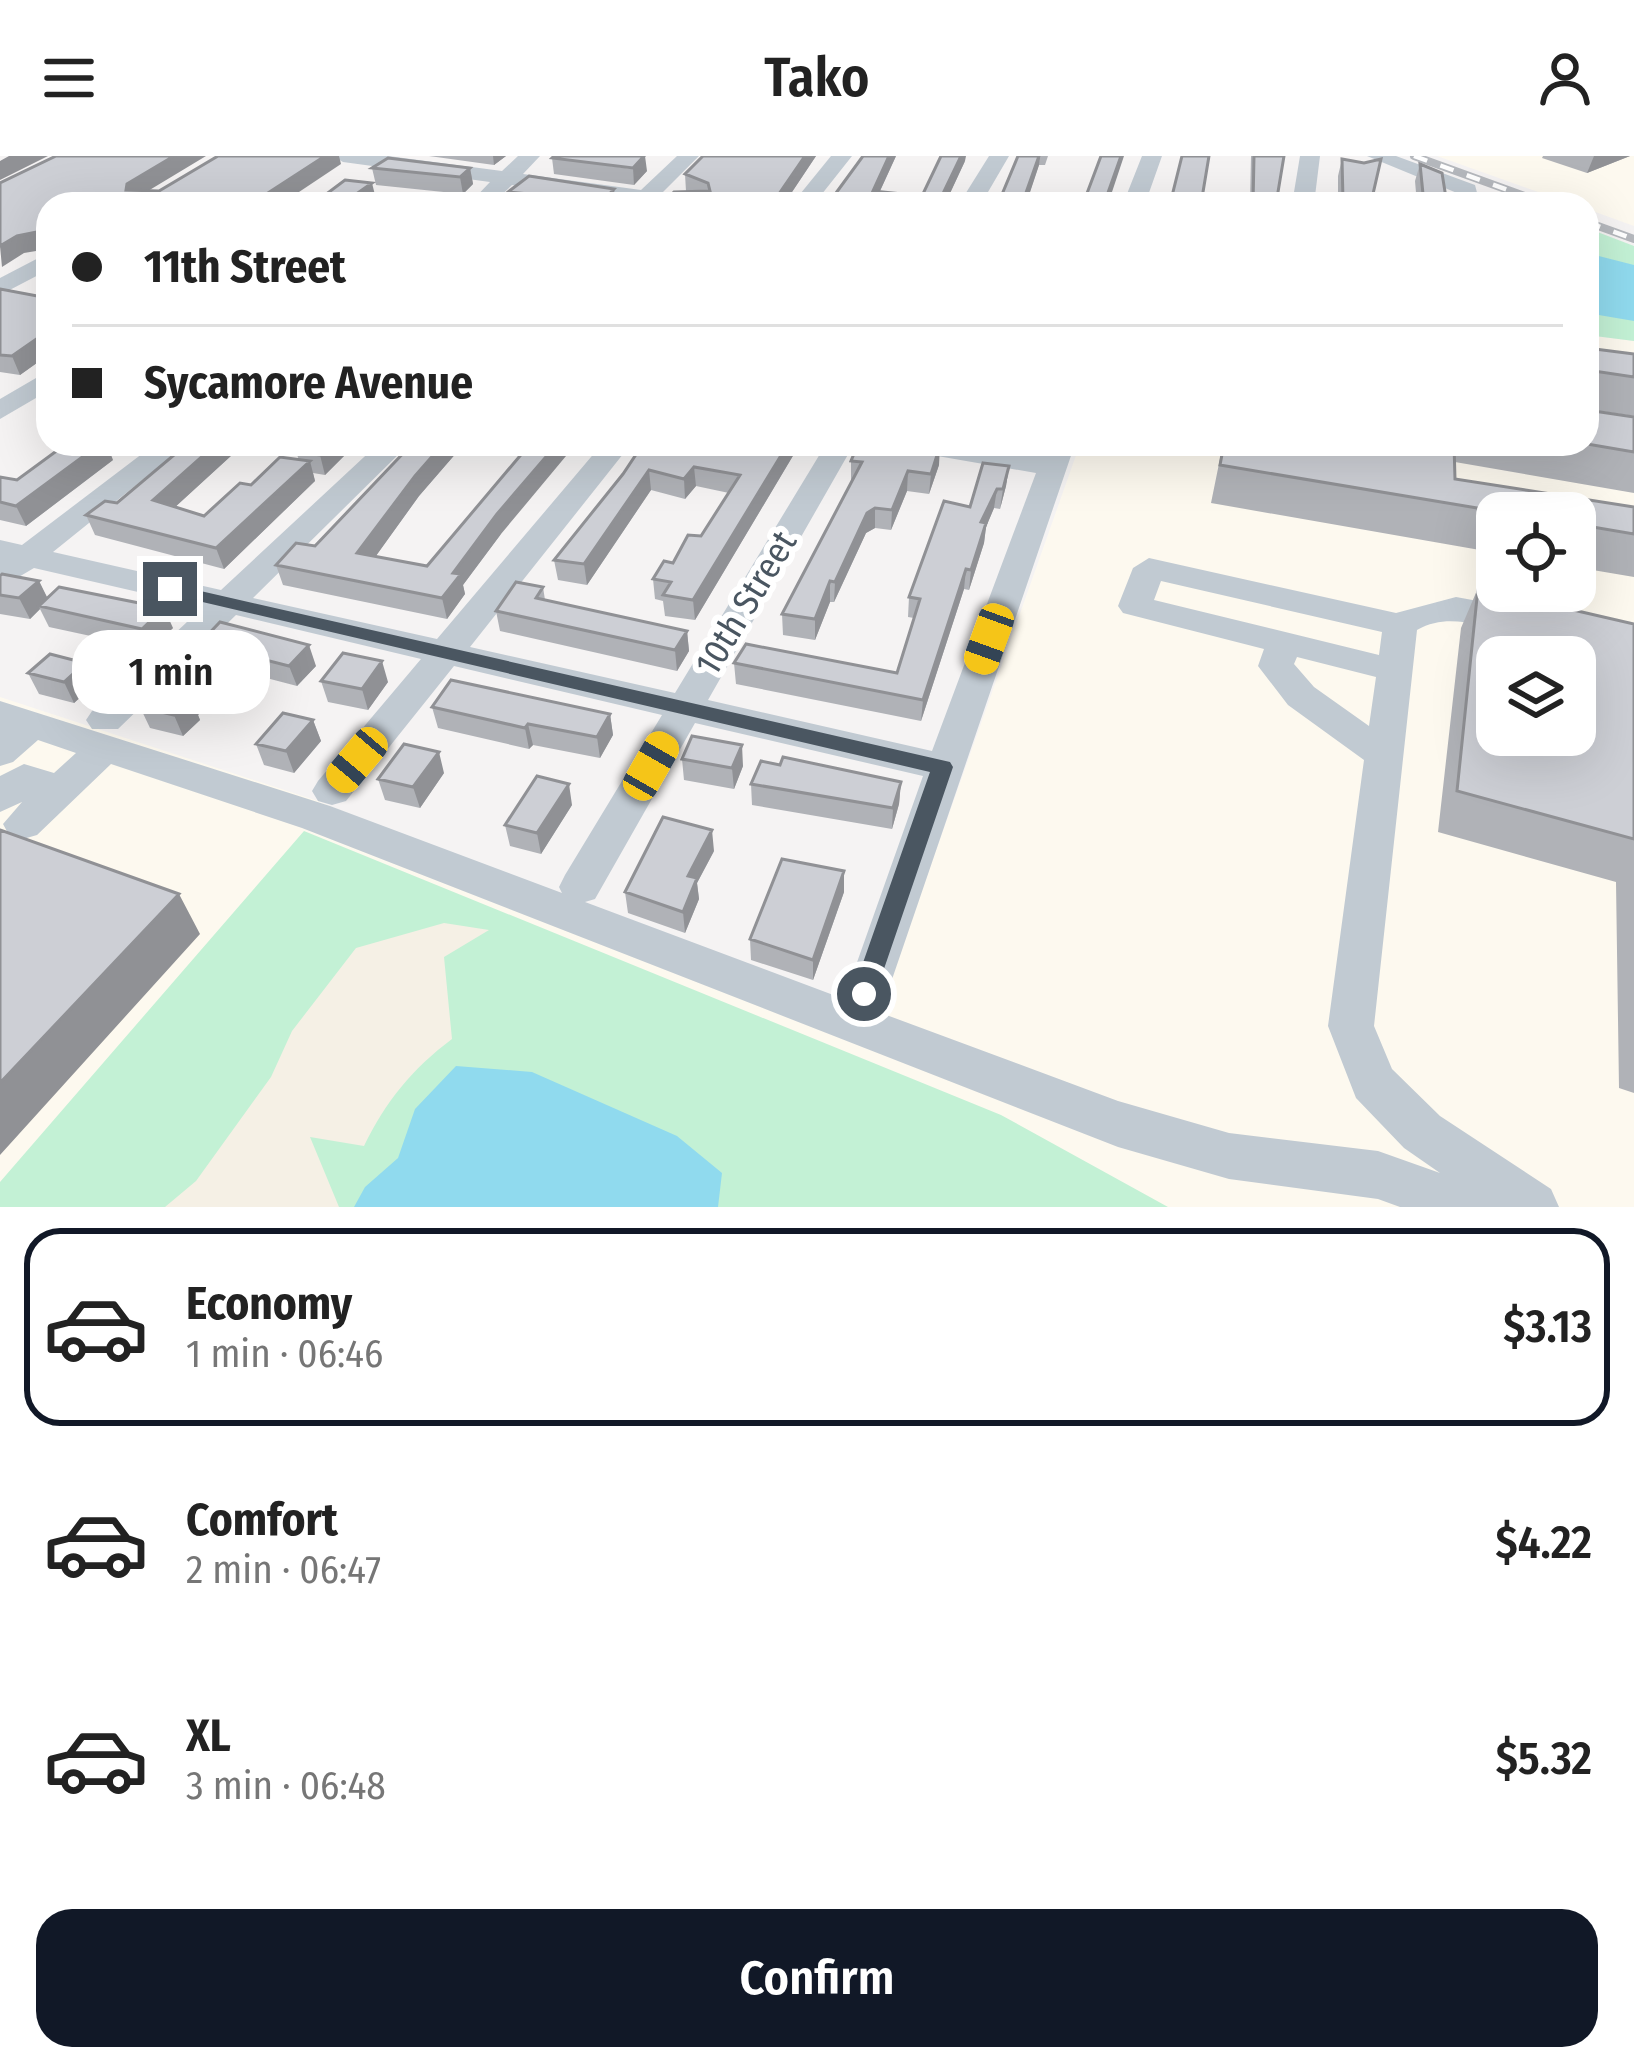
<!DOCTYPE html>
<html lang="en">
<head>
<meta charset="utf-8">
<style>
  body { margin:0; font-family:"Fira Sans Condensed",sans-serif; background:#f2f2f2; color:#222; height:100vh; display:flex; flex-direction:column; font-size:45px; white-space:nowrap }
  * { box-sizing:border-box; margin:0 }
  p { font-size:39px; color:#767676 }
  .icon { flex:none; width:66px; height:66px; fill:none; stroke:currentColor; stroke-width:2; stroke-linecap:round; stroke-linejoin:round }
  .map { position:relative; height:1051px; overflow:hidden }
  .drawer { display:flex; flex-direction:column; background:#fff; flex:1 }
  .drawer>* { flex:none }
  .hud { position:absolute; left:36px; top:36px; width:1563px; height:264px; border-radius:36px; box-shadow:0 12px 48px #0002; display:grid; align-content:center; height:264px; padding:0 36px; background:#fff }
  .buttons { position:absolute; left:1476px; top:336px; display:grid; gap:24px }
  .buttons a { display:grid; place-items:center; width:120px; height:120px; border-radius:24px; background:#fff; box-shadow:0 12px 48px #0002; font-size:60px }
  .end { position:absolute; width:54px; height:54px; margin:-27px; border:15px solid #4a5661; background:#fff; box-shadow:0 0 0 6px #fff }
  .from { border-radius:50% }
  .bubble { position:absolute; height:84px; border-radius:36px; background:#fff; box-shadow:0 12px 48px #0002; font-size:39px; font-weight:600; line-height:84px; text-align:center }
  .car { position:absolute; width:36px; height:72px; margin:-36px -18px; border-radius:15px; box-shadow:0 0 9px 3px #0007; background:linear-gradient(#f5c518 24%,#345 0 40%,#f5c518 0 76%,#345 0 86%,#f5c518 0) }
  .hud b { display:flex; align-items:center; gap:42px; height:114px; font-size:45px }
  .hud b+b { border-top:3px solid #e0e0e0 }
  .hud i { width:30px; height:30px; background:#222 }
  ul { padding:21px 0 0; list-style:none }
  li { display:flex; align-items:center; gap:36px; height:198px; margin:0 24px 18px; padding:0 12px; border:6px solid transparent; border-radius:36px }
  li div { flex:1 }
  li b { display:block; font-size:45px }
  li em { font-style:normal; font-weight:600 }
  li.active { border-color:#111827 }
  li>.icon { width:108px; height:108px; stroke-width:1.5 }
  .primary-button { display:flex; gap:24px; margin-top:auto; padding:24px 36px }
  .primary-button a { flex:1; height:138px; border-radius:36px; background:#111827; color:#fff; font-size:48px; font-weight:600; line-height:138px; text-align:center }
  header { display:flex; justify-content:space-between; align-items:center; height:156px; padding:0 36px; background:#fff; font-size:54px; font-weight:600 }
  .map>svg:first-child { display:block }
  .commercial { fill:#fdf9ef; fill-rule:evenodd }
  .green { fill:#c3f1d5 }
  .sand { fill:#f5f0e5 }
  .water { fill:#90daee }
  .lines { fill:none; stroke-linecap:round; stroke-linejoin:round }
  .minor { fill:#c1cad2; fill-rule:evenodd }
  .rail-casing { stroke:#b5b8bd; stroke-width:8 }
  .rail { stroke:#fff; stroke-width:4.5; stroke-dasharray:14; stroke-linecap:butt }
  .wall { fill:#b0b2b7 }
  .shaded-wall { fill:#909195 }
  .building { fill:#cdcfd5; stroke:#909195; stroke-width:3; fill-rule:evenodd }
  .route { fill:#4a5661 }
  .labels { text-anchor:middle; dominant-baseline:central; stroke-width:12; stroke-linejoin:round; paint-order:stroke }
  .street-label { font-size:36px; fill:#4a5661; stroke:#fff }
</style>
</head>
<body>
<header><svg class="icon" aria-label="menu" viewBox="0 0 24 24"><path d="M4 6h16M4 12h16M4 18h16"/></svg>Tako<svg class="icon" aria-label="person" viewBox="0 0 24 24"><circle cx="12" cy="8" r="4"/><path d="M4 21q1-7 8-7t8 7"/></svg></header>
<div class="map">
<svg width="1634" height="1051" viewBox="0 0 1634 1051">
  <rect width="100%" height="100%" fill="#f5f3f3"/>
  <!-- commercial -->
  <path class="commercial" d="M1437,0h197v70l-47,-17v-5h-15z
    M1587,179l47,6v866h-1634v-510l315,103 560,223 205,-579h507zM1497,357h78v78h-78zM1497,501h78v78h-78z"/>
  <!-- green -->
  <path class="green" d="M1587,72l47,18v95l-47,-6z
    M304,675l697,284 167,92h-1168v-25z"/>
  <!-- sand -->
  <path class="sand" d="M444,767l45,7 -45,27 8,82c-40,30 -66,62 -88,107l-54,-9 29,70h-174l31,-26 75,-104 21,-46 64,-83z"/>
  <!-- water -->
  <path class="water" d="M1587,97l47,12v56l-47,-8z
    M456,910l76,6 145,64 45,37 -4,34h-364l11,-20 33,-29 17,-49z"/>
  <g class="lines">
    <!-- minor -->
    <path class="minor" d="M333,0h55l114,15 16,-15h22l-17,18 118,16 36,-34h22l-37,37 46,11h-72l-124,-19 -20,19h-23l21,-22 -147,-20z
      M831,0h21l-38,48h-22z
      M989,0h20l-28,48h-22z
      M1142,0h20l-17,48h-22z
      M1300,0h20l-6,48h-22z
      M1367,0h29l79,29 5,19h-22l-1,-11z
      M48,97v17l-48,25v-17z
      M48,215v20l-48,28v-20z
      M155,288h32l-134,108 168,38 157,-146h31l-156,154 184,41 165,-195h29l-161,203 205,46 151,-249h28l-146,256 224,51 104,-278 -116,-20 -14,-9h65l71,12 5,-12h28l-188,550 -14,16 245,91 111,32 149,18 62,22 -36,-25 -48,-50 -28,-72 36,-266 -76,-55 -30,-39 6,-17 -141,-36 -5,-7 15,-38 16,-10 247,55 60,-16 71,13 5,8 -5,8c-38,10 -71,-18 -110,4l-43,396 18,43 48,47 111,73 8,18h-159l-22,-8 -149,-20 -111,-32 -816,-319 -191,-64 -74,71 -14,4 -14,-4 -6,-11 19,-22 -22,10v-36l24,-12 30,9 22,-20 -38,-13 -25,22 -13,4v-65l330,105 232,87 -3,-6 6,-12 97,-160 -208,-49 -108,135 -14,4 -14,-4 -6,-10 6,-10 103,-122 -185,-44 -118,114h-26l-6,-9 6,-9 111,-104 -169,-39 -34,20v-48l22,5zM1161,425l221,51 -3,23 -225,-55zM1297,501l79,20 -7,49 -55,-39 -20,-23zM695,567l228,53 -79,223 -259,-97 10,-3z"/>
    <!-- rail casing -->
    <g class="rail-casing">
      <path id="rail" d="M1414,0l133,48
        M1587,66l47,17"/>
    </g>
    <!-- rail -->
    <use href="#rail" class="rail"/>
  </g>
  <!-- wall -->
  <path class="wall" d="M429,0h77l-12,9z
    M703,0h113l-32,48 -98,-13 -1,-17z
    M896,0l-16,35 42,5 43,-35 -20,43h-109v-11z
    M1018,0h30l-3,9h-6l-13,39h-28z
    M1251,0h33l-8,48h-26z
    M1543,0h87l-43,17 -45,-15z
    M552,2l95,13 -13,14 -80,-11z
    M1342,3l31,35v10h-35v-28z
    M1420,8l27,40h-30l-2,-23z
    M372,12h98l3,16 -10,10 -87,-9z
    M529,20l87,28h-131l25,-3 -2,-9z
    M0,133l48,9v57l-28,20 -20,-3z
    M1587,192l47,6v62l-47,-7z
    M48,225v23l-8,-18z
    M1634,261v76l-179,-31v17l179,28v70l-59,-10v-54h-78v40l-286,-50 12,-59h364z
    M187,288h57l-69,63 29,9 47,-31 48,-25 -3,-8 60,-8 -31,31 -12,-2 2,8 -91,88 -129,-34 -9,-20 31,-12z
    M412,288h52l-45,52 -44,61 52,9 74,-32 -38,51 2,9 -18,25 -164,-34 -7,-20 39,-19z
    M643,288h154v5l-102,171 -30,-4 -2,-15 -8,-2 -2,-20 48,-43 28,-43 -33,-7 -11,13 -34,-9 -64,95 -29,-5 -4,-20 69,-86z
    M113,304l-87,66 -26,-6v-43l17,3z
    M851,305l88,4 -10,29 -22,-3 -16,39 -16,-2 -9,5 -32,69h-4l-15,38 -32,-5 -1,-21 71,-134h-2z
    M1009,310l-3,20 -6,23 -6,-1 -8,19 -2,16 -15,47 -5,-1 -43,132 -185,-37 -2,-21 163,10 17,-55 -6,-1 1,-20 61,-90z
    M0,420l39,5 8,17 126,30 -22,21 -102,-22 -9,-18 -10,10 -30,-5z
    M543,431l2,13 142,31 2,20 -12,20 -177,-40 -4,-20z
    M1478,432l156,36v469l-15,-5 -3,-206 -178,-50 23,-204z
    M200,487l116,23 -19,20 -88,-23z
    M28,517l67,11 -21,19 -35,-9z
    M321,525l67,1 -20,28 -40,-8z
    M197,529l9,21 -8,9 2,5 -17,16 -33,-8 -10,-21z
    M432,551l178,7 3,21 -13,23 -67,-13 -4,4 -91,-21z
    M313,564l8,21 -27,32 -30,-8 -8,-21z
    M682,603l61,7 -9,23 -50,-9z
    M444,617l-24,35 -35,-8 -7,-21z
    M901,626l-2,22 -7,25 -140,-24 -1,-21z
    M572,649l-31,49 -31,-8 -5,-21z
    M714,695l-17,32 2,16 -14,34 -57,-20 -3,-21z
    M844,715v21l-31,88 -62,-20 -1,-21z"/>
  <!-- shaded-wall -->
  <path class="shaded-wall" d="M9,0h39l-48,24v-19z
    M174,0h32l-73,44 -7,-10 1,-6z
    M325,0h14l2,8 -60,40h-30z
    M493,0h13l-12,9z
    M645,0l2,15 -13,14 -1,-17z
    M805,0h11l-32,48h-12z
    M889,0h7l-22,48 -1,-13z
    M961,0h5l-1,5 -20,43h-7z
    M1039,0h1l-1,9 -13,39h-4z
    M1121,0h3l-16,48h-4z
    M1594,0h36l-43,17z
    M470,12l3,16 -10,10 -3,-17z
    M372,27l4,16 -7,5h-27z
    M614,33l2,15h-13v-3z
    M42,75l6,18 -24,4 -22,14 -2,-21 17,-10z
    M48,175v24l-28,20 -8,-19z
    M100,288h7l6,16 -87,66 -10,-20z
    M216,288h28l-83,76 -8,-20z
    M331,288h25l-31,31 -5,-20z
    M443,288h21l-45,52 -56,78 -6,-21 58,-77z
    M557,288h19l-75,90 -38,51 2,9 -18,25 -5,-21 11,-25 44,-59z
    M788,288h9v5l-102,171 -2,-20z
    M940,290l-1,19 -10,29 2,-20z
    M310,305l5,20 -91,88 -8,-21z
    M1009,310l-3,20 -6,23 3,-20z
    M694,311l2,19 -11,13 -1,-20z
    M649,314l2,20 -64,95 -3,-21z
    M908,315l-1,20 -16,39 1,-20z
    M997,333l-3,19 -8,19 -2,16 -15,47 2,-20 10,-48z
    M875,352v20l-9,5 -32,69 1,-20 32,-69z
    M966,413l-2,20 -43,132 2,-21z
    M39,425l10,20 -10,5 1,3 -10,10 -11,-21z
    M830,425v21l-15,38v-21z
    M164,452l9,20 -22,21 -9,-20z
    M687,475l2,20 -12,20 -2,-21z
    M309,489l7,21 -19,20 -8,-20z
    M382,505l6,21 -20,28 -6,-21z
    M85,507l10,21 -21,19 -10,-21z
    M197,529l9,21 -8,9 2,5 -17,16 -9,-21 11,-18z
    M610,558l3,21 -13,23 -3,-21z
    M313,564l8,21 -27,32 -8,-22z
    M528,568l5,21 -4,4 -4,-21z
    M742,589l1,21 -9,23 -2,-21z
    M439,596l5,21 -24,35 -7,-21z
    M901,626l-2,22 -7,25 1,-21z
    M569,628l3,21 -31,49 -4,-21z
    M712,674l2,21 -17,32 2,16 -14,34 -2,-21 5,-36z
    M844,715v21l-31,88v-20z
    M179,738l21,40 -200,221v-72z"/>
  <!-- building -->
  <path class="building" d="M56,0h118l-47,28 -1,6 33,1 59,-35h107l-74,48h-203v36h-2l-4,-9 -25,5 -17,10v-63z
    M554,0h90l-11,12 -81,-10z
    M703,0h102l-33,48h-109l11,-12 36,-1 -2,-8 -23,-9z
    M863,0h26l-16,35 49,5 19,-40h20l-23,48h-102l13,-9 -13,-2z
    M1018,0h21l-17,48h-24z
    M1101,0h20l-17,48h-33l4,-9 11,1z
    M1182,0h27l-8,48h-31z
    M1254,0h30l-8,48h-23z
    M388,2l82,10 -10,9 -88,-9z
    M1342,3l22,4 17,-4 -8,35v10h-32l2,-4z
    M1420,8l22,9 5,31h-23z
    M529,20l85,13 -11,12 -95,-9z
    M345,24l27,3 -30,21h-29z
    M491,43l29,3 -2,2h-33z
    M0,133l48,9v33l-36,25 -12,-1z
    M1587,192l47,6v23l-47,-7z
    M1587,254l47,7v35l-47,-8z
    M66,288h34l-84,62 -16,-4v-25l17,3z
    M187,288h29l-63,56 51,16 36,-33 11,2 29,-28 30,4 -94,87 -130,-33 19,-14 12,2z
    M304,288h27l-11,11 -24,-3z
    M412,288h31l-28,32 -58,77 70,13 103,-122h27l-60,70 -44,59 8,1 -19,24 -166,-33 20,-22 19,3z
    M643,288h145l-95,156 -30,-5 8,-13 -18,-3 11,-18 9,2 15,-28 13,1 39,-61 -46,-8 -10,12 -35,-9 -65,94 -30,-4 69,-86z
    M858,288h20l32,4 2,-4 28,2 -9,28 -23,-3 -16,39 -17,-2 -8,5 -32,69 -5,-1 -15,38 -33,-5 80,-152 -11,-1z
    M1224,288h230l1,35 179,28v27l-59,-10v-11h-68l-287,-48z
    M983,307l26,3 -6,23h-6l-16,33 5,1 -15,47 -5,-1 -43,131 -189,-37 12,-19 151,29 23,-74 -11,-2 35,-96 26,6z
    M2,418l37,7 -20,17 -19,-3v-19z
    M516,426l27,5 -7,11 151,33 -12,19 -179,-39z
    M59,431l105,21 -22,21 -103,-23z
    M1478,432l156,36v215l-177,-48zM1497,501h78v78h-78z
    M220,466l89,23 -20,21 -89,-23z
    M343,497l39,8 -20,28 -41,-8z
    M50,498l35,9 -21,19 -36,-9z
    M170,523l27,6 -12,12 6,2 -17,16 -34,-8z
    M451,524l159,34 -13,23 -69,-13 -3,4 -93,-21z
    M283,557l30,7 -27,31 -30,-7z
    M692,580l50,9 -10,23 -50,-9z
    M404,588l35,8 -26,35 -35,-8z
    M783,601l118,25 -8,26 -142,-24 10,-23 19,4z
    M537,620l32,8 -32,49 -32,-8z
    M663,661l49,13 -24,46 9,2 -14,34 -58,-20z
    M0,674l179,64 -179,189z
    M782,703l62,12 -31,89 -63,-21z"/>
  <!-- route -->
  <path class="route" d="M170,428l780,178 3,5 -80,234h-17l-4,-7 78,-222 -766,-179v-8z"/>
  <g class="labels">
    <!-- street labels -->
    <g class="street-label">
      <text transform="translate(746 447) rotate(-59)">10th Street</text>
    </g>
  </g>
</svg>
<div class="buttons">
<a><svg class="icon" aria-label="locate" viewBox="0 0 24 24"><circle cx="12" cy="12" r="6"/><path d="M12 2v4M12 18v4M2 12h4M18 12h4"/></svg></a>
<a><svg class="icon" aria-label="layers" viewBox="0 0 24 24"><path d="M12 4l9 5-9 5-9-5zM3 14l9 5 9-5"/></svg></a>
</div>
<i class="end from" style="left:864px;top:838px"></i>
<i class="end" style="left:170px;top:433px"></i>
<div class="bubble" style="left:72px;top:474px;width:198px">1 min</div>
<i class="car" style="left:989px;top:483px;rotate:200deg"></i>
<i class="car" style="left:357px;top:604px;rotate:220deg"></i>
<i class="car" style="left:651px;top:610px;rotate:30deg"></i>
<div class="hud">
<b><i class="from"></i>11th Street</b>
<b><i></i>Sycamore Avenue</b>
</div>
</div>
<section class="drawer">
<ul>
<li class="active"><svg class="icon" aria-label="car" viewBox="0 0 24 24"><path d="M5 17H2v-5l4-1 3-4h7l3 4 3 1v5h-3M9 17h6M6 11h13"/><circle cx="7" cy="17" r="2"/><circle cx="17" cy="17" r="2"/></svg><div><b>Economy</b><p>1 min · 06:46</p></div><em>$3.13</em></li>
<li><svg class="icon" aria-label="car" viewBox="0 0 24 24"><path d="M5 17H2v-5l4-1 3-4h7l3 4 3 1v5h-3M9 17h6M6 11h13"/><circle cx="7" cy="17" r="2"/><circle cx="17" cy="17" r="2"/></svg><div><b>Comfort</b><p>2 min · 06:47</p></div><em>$4.22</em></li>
<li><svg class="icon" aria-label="car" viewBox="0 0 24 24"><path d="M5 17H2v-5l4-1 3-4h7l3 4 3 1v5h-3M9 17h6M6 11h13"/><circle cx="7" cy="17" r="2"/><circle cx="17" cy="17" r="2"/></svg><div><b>XL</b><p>3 min · 06:48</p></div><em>$5.32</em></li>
</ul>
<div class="primary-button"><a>Confirm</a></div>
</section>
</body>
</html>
